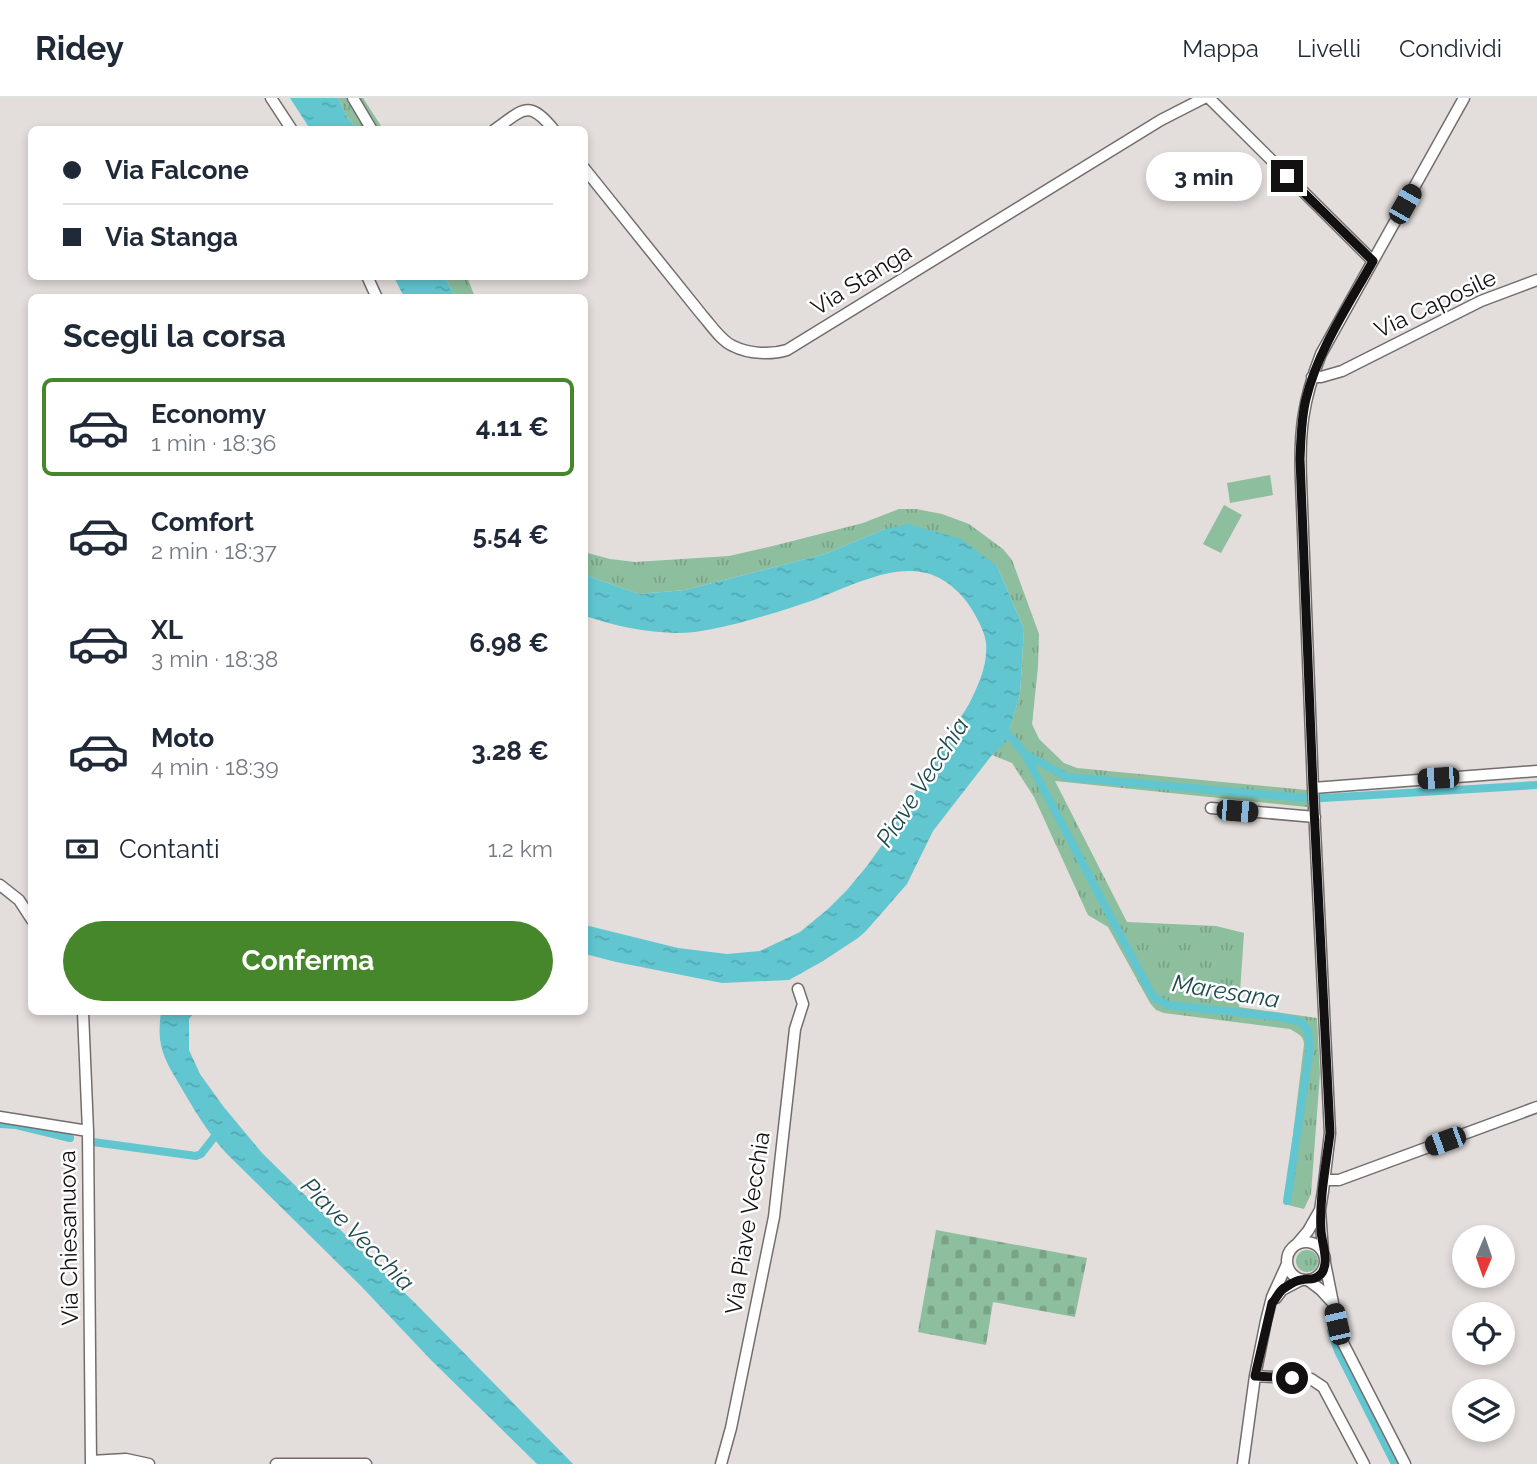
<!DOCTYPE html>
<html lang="it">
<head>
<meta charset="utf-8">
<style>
  body { margin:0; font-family:Raleway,sans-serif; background:#f2f2f3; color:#1f2937; height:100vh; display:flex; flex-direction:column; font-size:26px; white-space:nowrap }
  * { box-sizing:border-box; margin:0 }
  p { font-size:23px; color:#747a83 }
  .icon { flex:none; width:38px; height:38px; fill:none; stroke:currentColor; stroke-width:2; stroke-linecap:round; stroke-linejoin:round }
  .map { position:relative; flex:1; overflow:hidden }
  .drawer { position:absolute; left:28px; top:196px; width:560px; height:721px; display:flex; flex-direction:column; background:#fff; border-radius:10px; box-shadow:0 4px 10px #0003 }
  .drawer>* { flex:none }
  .banner { position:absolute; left:28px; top:28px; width:560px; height:154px; border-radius:10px; box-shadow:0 4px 10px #0003; display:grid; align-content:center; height:154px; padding:0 35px; background:#fff }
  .needle { width:46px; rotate:182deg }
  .buttons { position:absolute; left:1452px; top:1127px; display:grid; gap:14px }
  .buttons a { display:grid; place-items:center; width:63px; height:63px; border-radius:50%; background:#fff; box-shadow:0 4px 10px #0003; font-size:35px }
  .end { position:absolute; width:32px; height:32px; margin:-16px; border:9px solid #121010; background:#fff; box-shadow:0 0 0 4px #fff }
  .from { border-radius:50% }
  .bubble { position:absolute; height:49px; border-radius:24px; background:#fff; box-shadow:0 4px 10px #0003; font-size:23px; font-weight:700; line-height:49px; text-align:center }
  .car { position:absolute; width:21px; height:42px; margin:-21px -10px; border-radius:9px; box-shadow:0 0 5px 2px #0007; background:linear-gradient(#222 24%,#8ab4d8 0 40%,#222 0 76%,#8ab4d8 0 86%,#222 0) }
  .banner b { display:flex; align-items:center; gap:24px; height:66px; font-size:26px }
  .banner b+b { border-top:2px solid #e0e1e3 }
  .banner i { width:18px; height:18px; background:#1f2937 }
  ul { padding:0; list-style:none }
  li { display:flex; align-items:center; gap:21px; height:98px; margin:0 14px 10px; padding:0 21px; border:4px solid transparent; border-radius:10px }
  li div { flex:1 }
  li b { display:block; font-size:26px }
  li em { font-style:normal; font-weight:700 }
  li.on { border-color:#45872a }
  li>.icon { width:63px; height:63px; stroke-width:1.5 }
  h2 { padding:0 35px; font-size:32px; line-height:84px }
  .pay { display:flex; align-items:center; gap:18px; height:77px; padding:0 35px; font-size:26px }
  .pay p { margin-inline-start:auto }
  .action { display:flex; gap:14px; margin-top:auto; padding:14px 35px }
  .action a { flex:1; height:80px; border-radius:42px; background:#45872a; color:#fff; font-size:28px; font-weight:700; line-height:80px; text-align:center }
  header { display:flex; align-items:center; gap:42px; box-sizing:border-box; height:98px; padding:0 35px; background:#fff; border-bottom:2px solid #e0e1e3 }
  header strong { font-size:33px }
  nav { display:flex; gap:38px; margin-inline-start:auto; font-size:24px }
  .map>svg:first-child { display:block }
  .grass { fill:url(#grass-tufts) }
  .cemetery { fill:url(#cemetery-stones) }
  .green { fill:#8dbe9d }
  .water { fill:url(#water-ripples) }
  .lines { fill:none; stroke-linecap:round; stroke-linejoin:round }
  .canal { stroke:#61c6d0; stroke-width:8 }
  .minor-casing { stroke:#736e6d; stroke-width:13 }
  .minor { stroke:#fff; stroke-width:10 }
  .route { stroke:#121010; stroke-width:9 }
  .labels { text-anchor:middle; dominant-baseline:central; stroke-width:5; stroke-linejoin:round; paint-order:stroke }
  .street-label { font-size:23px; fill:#121010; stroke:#fff }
  .water-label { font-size:24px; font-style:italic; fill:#1d4a4f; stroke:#fff }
</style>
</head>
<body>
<header>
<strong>Ridey</strong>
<nav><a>Mappa</a><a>Livelli</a><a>Condividi</a></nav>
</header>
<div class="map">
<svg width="1537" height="1366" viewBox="0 0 1537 1366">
  <defs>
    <pattern id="grass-tufts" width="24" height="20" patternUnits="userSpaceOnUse" patternTransform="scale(1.75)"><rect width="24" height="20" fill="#8dbe9d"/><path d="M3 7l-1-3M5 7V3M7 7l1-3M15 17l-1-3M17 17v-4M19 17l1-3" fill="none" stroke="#79a286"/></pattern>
    <pattern id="cemetery-stones" width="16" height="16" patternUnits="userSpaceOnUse" patternTransform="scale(1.75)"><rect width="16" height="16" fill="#8dbe9d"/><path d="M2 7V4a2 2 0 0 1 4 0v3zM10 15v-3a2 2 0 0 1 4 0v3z" fill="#79a286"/></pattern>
    <pattern id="water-ripples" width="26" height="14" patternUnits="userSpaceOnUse" patternTransform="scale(1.75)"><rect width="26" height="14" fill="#61c6d0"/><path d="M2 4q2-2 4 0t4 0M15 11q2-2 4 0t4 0" fill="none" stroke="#53a9b2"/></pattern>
  </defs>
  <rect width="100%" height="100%" fill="#e3dddb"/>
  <!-- grass -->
  <path class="grass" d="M338,0h25l20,31h-26l-10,-12z
    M445,179h22l8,20h-20z
    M899,411h17l26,5 27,10 34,25 9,11 27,74 -1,33 -6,57 7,15 25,24 13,5 230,22v17l-252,-26 72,141 89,4 28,7 -5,74 78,11 3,55 -9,121 -7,15 -16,-4 -3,-5 19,-156c0,-8 -7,-11 -14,-15l-126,-16 -8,-3 -6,-7 -42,-76 -20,-12 -54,-118 -22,-34 -20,-8 14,-14 14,-47 4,-65 -27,-63 -112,-37 -60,25 -140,36 -46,4 -54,-19 -1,-23 26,7 25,3 94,-6 44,-10 90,-23z
    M1296 1163a11 11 0 1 1 22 0a11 11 0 1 1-22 0Z"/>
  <!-- cemetery -->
  <path class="cemetery" d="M936,1132l151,28 -12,59 -82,-15 -7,43 -68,-13z"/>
  <!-- green -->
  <path class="green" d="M1270,377l3,20 -43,8 -3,-20z
    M1224,407l18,10 -21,38 -18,-9z"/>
  <!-- water -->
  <path class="water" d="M290,0h48l9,19 10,12h-47z
    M394,179h51l10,20h-51z
    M908,426l53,15 36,27 27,63 -4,65 -14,48 -14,13 -59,76 -26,53 -41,47 -8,7 -35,23 -34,19 -67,3 -106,-21 -31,-8v-29l93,23 49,6 33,-3 40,-19 28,-23 19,-19 20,-24 18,-25 84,-137c9,-18 19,-39 17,-61 -1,-10 -7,-21 -12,-30 -10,-19 -31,-38 -53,-41 -33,-6 -76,16 -107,28 -35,12 -83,27 -119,32 -35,4 -77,-5 -110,-16v-41l54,19 46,-4 140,-36 60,-25z
    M161,914h34l-6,7v31l11,24 23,32 39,47 153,150 158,161h-36l-106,-104 -71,-75 -134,-132c-18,-20 -31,-42 -44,-64 -9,-16 -20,-31 -22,-50 -1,-9 0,-19 1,-27z"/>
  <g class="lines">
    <!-- canal -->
    <path class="canal" d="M1000,633l10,5 15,18 42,23 237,21h19l214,-13
      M1025,656l128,243 15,8 112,12 21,5 7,9 2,17 -23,153
      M0,1026l16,1 54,13
      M93,1044l103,14 5,-2 18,-23
      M1331,1233l7,20 57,113"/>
    <!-- minor casing -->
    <g class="minor-casing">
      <path id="minor" d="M271,0l21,32
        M353,0l19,32
        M1209,0l164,163
        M494,32c29,-20 34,-32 60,0
        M584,70l118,147c9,10 19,26 31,31 16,8 38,9 54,4l374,-230 43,-22
        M367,178l10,22
        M1312,279h9l21,-6 139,-70 56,-21
        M1313,690l224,-17
        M1211,710l104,9
        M0,787l19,15 13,20
        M83,914l5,119 3,333
        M0,1019l88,14
        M1325,1082h14l198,-73
        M1287 1163a19 19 0 1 1 38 0a19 19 0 1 1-38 0Z
        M1297,1146l11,-13 12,-21
        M1323,1154l-3,-42 3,-19 7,-58 -17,-345 -12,-308c-2,-49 2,-80 20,-126l143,-256
        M1325,1165l8,40 10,40 62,121
        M1308,1182l13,10 11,12
        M1276,1200l6,-8 19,-10
        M1255,1278l56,3 12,8 41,77
        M91,1363l35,-2 23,5
        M276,1366h90
        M721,1366l10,-36 43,-211 21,-188 8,-25 -5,-15
        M1243,1366l12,-88 11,-55 6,-24 15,-33"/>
    </g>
    <!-- minor -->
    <use href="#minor" class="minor"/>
  </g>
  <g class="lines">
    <!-- route -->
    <path class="route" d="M1287,78l86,85c-24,43 -56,91 -67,138 -5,20 -5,40 -6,60l13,329 17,345c-4,32 -11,67 -9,98 1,13 9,32 0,43 -7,7 -12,4 -20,6 -4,0 -12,5 -15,7 -7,3 -9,11 -14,16l-17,73 37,2"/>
  </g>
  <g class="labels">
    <!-- street labels -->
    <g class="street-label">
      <text transform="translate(861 181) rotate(-32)">Via Stanga</text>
      <text transform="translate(1435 205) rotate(-25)">Via Caposile</text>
      <text transform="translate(747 1125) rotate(-81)">Via Piave Vecchia</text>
      <text transform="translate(68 1140) rotate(-91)">Via Chiesanuova</text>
    </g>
    <!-- water labels -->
    <g class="water-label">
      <text transform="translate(922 684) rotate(-57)">Piave Vecchia</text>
      <text transform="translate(1226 893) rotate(9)">Maresana</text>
      <text transform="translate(358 1136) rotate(45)">Piave Vecchia</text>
    </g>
  </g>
</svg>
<div class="buttons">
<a><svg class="needle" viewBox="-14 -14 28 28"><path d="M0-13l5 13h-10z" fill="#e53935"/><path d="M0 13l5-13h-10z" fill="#747a83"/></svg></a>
<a><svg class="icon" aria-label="locate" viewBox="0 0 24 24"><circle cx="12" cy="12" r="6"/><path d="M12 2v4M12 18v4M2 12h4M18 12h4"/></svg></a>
<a><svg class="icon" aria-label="layers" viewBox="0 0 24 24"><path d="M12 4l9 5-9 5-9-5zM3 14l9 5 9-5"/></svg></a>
</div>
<i class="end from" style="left:1292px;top:1280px"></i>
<i class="end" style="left:1287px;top:78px"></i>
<div class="bubble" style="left:1146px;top:54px;width:116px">3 min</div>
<i class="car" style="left:1405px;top:106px;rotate:30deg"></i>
<i class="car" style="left:1438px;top:680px;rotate:266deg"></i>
<i class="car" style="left:1237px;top:713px;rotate:95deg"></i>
<i class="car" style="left:1445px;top:1043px;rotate:250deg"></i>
<i class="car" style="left:1337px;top:1226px;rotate:347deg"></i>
<div class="banner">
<b><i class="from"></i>Via Falcone</b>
<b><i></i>Via Stanga</b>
</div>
<section class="drawer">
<h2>Scegli la corsa</h2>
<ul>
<li class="on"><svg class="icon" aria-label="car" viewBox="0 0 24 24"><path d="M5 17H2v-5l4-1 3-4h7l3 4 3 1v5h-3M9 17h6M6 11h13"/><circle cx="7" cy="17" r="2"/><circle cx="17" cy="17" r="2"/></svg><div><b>Economy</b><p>1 min · 18:36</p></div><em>4.11 €</em></li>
<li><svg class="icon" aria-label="car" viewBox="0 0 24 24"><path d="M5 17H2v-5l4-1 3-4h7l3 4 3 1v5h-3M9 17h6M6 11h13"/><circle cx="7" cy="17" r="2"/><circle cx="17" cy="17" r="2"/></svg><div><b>Comfort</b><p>2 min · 18:37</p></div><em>5.54 €</em></li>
<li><svg class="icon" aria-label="car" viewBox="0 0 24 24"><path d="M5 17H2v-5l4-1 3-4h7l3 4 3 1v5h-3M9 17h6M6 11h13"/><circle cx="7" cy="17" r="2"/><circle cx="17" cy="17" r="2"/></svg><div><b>XL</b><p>3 min · 18:38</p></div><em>6.98 €</em></li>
<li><svg class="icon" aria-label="car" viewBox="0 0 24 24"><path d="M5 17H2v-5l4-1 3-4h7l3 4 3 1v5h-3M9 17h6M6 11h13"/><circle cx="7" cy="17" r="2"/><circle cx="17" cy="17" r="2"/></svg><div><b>Moto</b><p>4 min · 18:39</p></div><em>3.28 €</em></li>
</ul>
<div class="pay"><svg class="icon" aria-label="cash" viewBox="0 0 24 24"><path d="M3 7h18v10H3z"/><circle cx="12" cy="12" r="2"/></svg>Contanti<p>1.2 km</p></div>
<div class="action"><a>Conferma</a></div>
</section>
</div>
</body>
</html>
